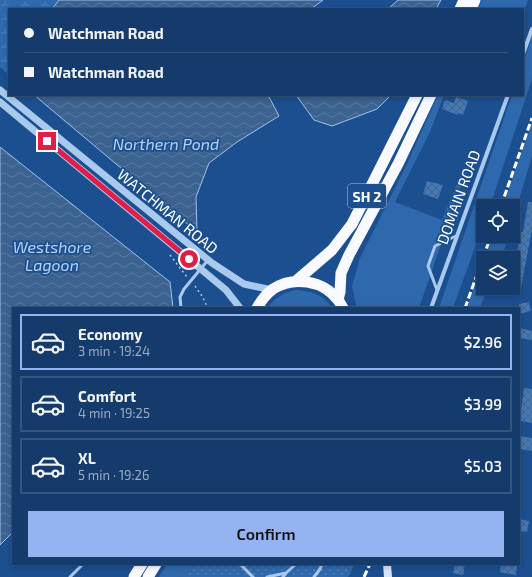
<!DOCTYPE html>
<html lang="en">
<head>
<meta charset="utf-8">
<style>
  body { margin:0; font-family:"Exo 2",sans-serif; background:#214673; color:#f1f3f6; height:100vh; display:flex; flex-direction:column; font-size:15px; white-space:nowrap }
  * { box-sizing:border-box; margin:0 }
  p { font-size:13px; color:#9dadc1 }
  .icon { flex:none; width:22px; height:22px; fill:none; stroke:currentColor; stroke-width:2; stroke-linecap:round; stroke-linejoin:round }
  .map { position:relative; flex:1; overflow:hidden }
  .drawer { position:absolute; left:12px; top:307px; width:508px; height:258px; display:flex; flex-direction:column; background:#143b6b; border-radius:0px; box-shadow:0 2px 6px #0003,0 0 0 1px #33557e }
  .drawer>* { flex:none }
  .banner { position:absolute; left:8px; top:8px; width:516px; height:88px; border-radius:0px; box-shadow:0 2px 6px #0003,0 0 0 1px #33557e; display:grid; align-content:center; height:88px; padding:0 16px; background:#143b6b }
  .controls { position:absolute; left:476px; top:199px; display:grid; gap:8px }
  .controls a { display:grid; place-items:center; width:44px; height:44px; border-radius:0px; background:#143b6b; box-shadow:0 2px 6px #0003,0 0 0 1px #33557e; font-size:20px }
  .end { position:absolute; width:18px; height:18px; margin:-9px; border:5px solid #e11d48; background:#fff; box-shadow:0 0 0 2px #fff }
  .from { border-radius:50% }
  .banner b { display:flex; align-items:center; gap:14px; height:38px; font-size:15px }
  .banner b+b { border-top:1px solid #33557e }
  .banner i { width:10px; height:10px; background:#f1f3f6 }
  ul { padding:7px 0 0; list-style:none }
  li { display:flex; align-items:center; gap:12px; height:56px; margin:0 8px 6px; padding:0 8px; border:2px solid #33557e; border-radius:0px }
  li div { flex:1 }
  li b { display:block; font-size:15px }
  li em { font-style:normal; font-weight:600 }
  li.current { border-color:#95b2f1 }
  li>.icon { width:36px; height:36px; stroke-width:1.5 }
  .primary-button { display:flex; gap:8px; margin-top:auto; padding:8px 16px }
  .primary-button a { flex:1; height:46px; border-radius:0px; background:#95b2f1; color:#111; font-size:16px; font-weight:600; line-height:46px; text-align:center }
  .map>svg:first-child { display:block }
  .green { fill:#2e69ad }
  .wetland { fill:url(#wetland-marsh) }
  .park { fill:url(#park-dots) }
  .water { fill:url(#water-waves); stroke:#9cc4f0 }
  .building { fill:url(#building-cross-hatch) }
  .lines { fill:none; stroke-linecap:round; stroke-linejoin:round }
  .path { stroke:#a9c9ee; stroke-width:1.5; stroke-dasharray:2 3; stroke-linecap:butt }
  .service { stroke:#a9c9ee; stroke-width:3 }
  .minor { stroke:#a9c9ee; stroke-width:4 }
  .tertiary { stroke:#a9c9ee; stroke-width:7 }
  .secondary { stroke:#d6e6fa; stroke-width:8 }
  .trunk { stroke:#f8faff; stroke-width:11 }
  .rail { stroke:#fff; stroke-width:3; stroke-dasharray:7 3; stroke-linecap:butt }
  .route { stroke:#e11d48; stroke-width:5 }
  .labels { text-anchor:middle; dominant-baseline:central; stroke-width:3.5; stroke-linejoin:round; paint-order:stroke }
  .shield { fill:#1b4f8f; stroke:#bbcadd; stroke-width:1 }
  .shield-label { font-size:14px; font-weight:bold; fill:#fff }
  .street-label { font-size:15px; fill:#fff; stroke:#1b4f8f }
  .water-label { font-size:16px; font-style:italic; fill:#b5d3f5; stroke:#1b4f8f }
</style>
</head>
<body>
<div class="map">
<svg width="532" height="577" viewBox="0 0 532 577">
  <defs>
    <pattern id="wetland-marsh" width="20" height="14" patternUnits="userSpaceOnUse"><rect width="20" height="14" fill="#2e69ad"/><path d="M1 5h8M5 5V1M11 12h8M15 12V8" fill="none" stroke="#4d80b9"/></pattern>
    <pattern id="park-dots" width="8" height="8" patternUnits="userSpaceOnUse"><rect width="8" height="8" fill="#2e69ad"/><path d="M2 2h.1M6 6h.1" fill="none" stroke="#4d80b9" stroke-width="1.8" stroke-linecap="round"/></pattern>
    <pattern id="water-waves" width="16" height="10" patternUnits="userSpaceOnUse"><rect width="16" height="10" fill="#3c6290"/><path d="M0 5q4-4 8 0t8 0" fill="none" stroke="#597aa1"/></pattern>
    <pattern id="building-cross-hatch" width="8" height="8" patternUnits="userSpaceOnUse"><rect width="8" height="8" fill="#4478b7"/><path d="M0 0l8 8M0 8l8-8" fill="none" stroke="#486282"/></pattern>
  </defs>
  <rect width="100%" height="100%" fill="#1b4f8f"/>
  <!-- green -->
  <path class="green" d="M482,0h46l-5,14v-5h-45z
    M532,37v42l-37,112 -5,15h-7v19l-30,83h-14l73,-213h11v-32z
    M438,95h6l-14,37 -35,70 47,18 22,-54 2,6 -47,136h-62l-5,-22 8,-28 47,-94z
    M532,123v33l-19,64v-14h-10z
    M493,236h15l-6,22h-17z
    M483,263v25h10l-2,5 -5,-1 -6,16h-13z
    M295,290c15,1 29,4 37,18h-65c9,-11 15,-14 28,-18z
    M167,564h27l-15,13h-20z"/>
  <!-- wetland -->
  <path class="wetland" d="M0,0h59l-7,9h-43v66l-9,-8z"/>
  <!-- park -->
  <path class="park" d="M194,564h161l-7,13h-169z"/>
  <!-- water -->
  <path class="water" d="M59,0h264l-12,9h-259z
    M398,0h43l-5,9h-48z
    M34,95h234l11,21 -42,26 -28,21 -13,34 1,35z
    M296,95h95l-14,14 -45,17 -18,-6z
    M0,147l170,135 3,26h-160v224l-13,13z"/>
  <!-- building -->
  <path class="building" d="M456,97l12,4 -5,14 -5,-2v2l-16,-6 3,-9 9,3z
    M427,181l16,4 -5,14 -15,-5z
    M528,202h4v27l-12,64 -7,-1v-26l3,-14 1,1 4,-21h2z
    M529,302l2,9 -12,3v-10z
    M519,328l13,3v9l-13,-2z
    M524,388l8,1v34l-13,-2v-12l2,1z
    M519,436l13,2v13l-13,-2z
    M519,519l10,2 -2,11 -8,-1z
    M455,564h10l-2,11 -10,-2z
    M501,564l16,2 -1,9 -16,-3z"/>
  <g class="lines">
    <!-- path -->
    <path class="path" d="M170,255l17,22
      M195,286l7,10 6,12"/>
    <!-- service -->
    <path class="service" d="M437,290l-9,-24 7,-20 21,-10
      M181,308l-1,-11 4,-8 24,-29
      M240,564l13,13
      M70,577l13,-13
      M267,577l19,-4
      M283,577l3,-4 10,-9
      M314,577l6,-8 2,-5"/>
    <!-- minor -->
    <path class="minor" d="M523,54l9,-25
      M431,308l77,-213"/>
    <!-- tertiary -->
    <path class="tertiary" d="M0,90l212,173 32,21 28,6
      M0,102l226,188 14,18"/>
    <!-- secondary -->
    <path class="secondary" d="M387,564l1,13"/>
    <!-- trunk -->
    <path class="trunk" d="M460,9l4,-9
      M471,9l4,-9
      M296,281l36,-31 20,-26 65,-129
      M338,300l2,-8 1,-19 8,-18 49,-91 33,-69
      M257,308c4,-7 9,-14 16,-19 20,-13 50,-9 65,11 2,2 3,5 5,8
      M134,577l8,-13
      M148,577l8,-13"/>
    <!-- rail -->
    <path class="rail" d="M501,206l31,-88
      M483,258l8,-22
      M465,308l18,-50
      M364,577l6,-13"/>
  </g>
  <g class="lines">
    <!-- route -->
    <path class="route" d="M47,141l142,118"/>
  </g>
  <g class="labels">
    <!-- shield labels -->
    <rect class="shield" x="348" y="184" width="38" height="24" rx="3"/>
    <g class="shield-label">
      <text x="367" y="196">SH 2</text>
    </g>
    <!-- street labels -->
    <g class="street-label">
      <text transform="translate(458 197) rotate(-70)">DOMAIN ROAD</text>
      <text transform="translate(168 211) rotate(39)">WATCHMAN ROAD</text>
    </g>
    <!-- water labels -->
    <g class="water-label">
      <text x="166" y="143">Northern Pond</text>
      <text x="52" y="246">Westshore<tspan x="52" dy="18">Lagoon</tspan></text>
    </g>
  </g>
</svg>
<div class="controls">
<a><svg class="icon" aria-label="locate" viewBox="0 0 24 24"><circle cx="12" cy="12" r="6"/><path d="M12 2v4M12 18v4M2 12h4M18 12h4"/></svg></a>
<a><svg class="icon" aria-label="layers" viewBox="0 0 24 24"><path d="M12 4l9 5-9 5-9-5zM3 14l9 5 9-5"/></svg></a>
</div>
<i class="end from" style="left:189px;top:259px"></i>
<i class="end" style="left:47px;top:141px"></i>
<div class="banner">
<b><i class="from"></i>Watchman Road</b>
<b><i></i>Watchman Road</b>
</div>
<section class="drawer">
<ul>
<li class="current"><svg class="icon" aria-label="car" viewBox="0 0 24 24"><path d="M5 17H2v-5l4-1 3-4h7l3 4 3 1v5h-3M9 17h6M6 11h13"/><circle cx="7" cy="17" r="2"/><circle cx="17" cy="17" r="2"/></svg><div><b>Economy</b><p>3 min · 19:24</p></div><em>$2.96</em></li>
<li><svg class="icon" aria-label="car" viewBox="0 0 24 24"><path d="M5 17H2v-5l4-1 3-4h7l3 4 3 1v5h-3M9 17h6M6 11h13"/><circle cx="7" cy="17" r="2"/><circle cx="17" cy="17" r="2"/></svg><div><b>Comfort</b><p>4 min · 19:25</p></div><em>$3.99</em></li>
<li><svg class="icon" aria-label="car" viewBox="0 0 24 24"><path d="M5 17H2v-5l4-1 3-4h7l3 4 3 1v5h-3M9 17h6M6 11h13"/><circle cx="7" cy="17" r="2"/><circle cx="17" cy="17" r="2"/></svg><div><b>XL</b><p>5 min · 19:26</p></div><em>$5.03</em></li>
</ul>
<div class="primary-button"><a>Confirm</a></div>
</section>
</div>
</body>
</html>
